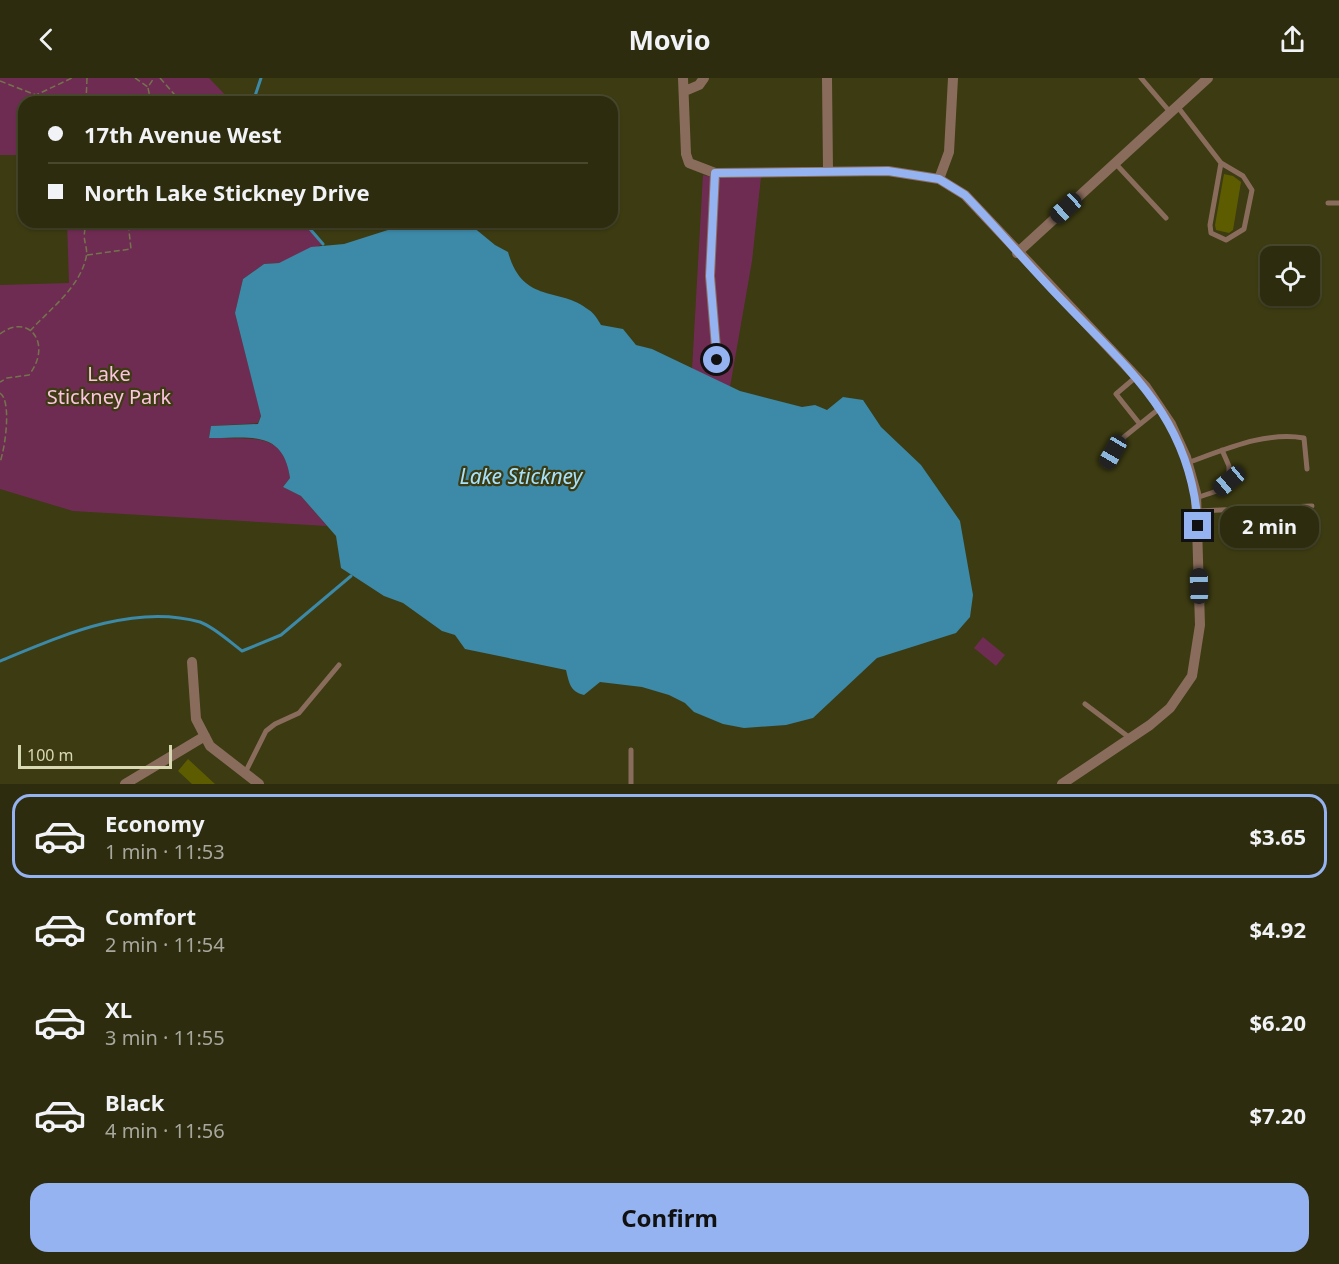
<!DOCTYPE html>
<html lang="en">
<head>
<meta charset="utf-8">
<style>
  body { margin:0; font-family:"Noto Sans",sans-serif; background:#353417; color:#f1f3f6; height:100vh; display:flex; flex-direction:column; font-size:22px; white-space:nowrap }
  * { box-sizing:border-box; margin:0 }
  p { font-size:20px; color:#a7a79e }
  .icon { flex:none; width:33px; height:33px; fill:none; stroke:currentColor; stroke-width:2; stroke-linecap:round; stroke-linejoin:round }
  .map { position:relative; height:706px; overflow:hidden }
  .details { display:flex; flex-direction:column; background:#2d2c0e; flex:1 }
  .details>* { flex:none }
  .guide { position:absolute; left:18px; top:18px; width:600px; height:132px; border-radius:18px; box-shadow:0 2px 4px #0004,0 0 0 2px #48482e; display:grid; align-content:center; height:132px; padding:0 30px; background:#2d2c0e }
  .fabs { position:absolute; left:1260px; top:168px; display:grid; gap:12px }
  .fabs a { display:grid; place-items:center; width:60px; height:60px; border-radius:12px; background:#2d2c0e; box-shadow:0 2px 4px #0004,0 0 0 2px #48482e; font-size:30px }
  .scale { position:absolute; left:18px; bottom:15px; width:154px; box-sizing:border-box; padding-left:6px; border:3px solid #d8d8b3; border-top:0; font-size:16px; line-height:21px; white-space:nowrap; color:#d8d8b3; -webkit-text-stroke:4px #3c3b12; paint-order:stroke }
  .end { position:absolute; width:27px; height:27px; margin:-14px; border:8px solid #95b2f1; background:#111; box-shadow:0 0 0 3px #111 }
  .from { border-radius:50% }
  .bubble { position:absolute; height:42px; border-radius:18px; background:#2d2c0e; box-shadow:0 2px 4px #0004,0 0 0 2px #48482e; font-size:20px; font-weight:700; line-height:42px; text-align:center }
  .car { position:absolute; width:18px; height:36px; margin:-18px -9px; border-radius:8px; box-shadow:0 0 4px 2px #0007; background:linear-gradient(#222 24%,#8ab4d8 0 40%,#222 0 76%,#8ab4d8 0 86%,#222 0) }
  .guide b { display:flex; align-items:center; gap:21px; height:57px; font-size:22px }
  .guide b+b { border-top:2px solid #48482e }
  .guide i { width:15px; height:15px; background:#f1f3f6 }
  ul { padding:10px 0 0; list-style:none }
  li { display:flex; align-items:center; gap:18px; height:84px; margin:0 12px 9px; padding:0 18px; border:3px solid transparent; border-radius:18px }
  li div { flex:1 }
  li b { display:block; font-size:22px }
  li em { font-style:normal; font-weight:700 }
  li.on { border-color:#95b2f1 }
  li>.icon { width:54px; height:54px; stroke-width:1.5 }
  .button { display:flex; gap:12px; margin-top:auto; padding:12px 30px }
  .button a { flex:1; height:69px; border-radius:18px; background:#95b2f1; color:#111; font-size:24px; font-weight:700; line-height:69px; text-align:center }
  header { display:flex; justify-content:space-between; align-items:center; height:78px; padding:0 30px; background:#2d2c0e; font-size:27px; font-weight:700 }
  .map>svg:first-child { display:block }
  .green { fill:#6f2c52 }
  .water { fill:#3d89a8 }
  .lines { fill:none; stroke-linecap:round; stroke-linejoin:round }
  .stream { stroke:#3d89a8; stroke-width:3 }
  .building { fill:#5e5c00 }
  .path { stroke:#74744c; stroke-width:1.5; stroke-dasharray:6 3; stroke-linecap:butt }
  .service { stroke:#8a6c5d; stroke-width:5 }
  .minor { stroke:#8a6c5d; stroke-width:10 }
  .route { stroke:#95b2f1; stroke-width:8 }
  .labels { text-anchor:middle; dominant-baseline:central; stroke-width:4.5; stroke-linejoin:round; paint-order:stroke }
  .park-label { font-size:20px; fill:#fbc4df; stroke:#3c3b12 }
  .water-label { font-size:21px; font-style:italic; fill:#a7e2fd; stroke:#3c3b12 }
</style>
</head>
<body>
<header><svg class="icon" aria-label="back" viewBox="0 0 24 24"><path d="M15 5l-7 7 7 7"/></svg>Movio<svg class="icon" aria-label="share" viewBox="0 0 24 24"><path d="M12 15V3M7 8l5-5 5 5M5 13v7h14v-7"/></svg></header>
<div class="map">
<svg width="1339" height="706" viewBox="0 0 1339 706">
  <rect width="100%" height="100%" fill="#3c3b12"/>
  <!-- green -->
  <path class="green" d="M0,0h209l23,24h-208v53h-24z
    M703,97l12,3 46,-1 -9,84 -22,126 -38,-17z
    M67,144h237l19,22 -44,19 -15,1 -21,15 -8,34 26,102 -3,8 -47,3 -2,11c39,5 74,-10 81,41l-7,9 18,9 26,30 -254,-15 -73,-22v-204l69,-2z
    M983,559l22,18 -9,11 -22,-18z"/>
  <!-- water -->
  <path class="water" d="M413,144h54l28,23 13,7c15,53 51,34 81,58 5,3 9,10 12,15l22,4 13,16 16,4 88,42 62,16 13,-2 12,5 16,-13 20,3 18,27 40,38 39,56 13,74 -3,22 -14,16 -79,25 -64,60 -27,7 -42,3 -21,-4 -29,-12 -9,-9 -16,-8 -27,-8 -42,-5 -16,13c-14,-3 -15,-13 -18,-25l-101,-21 -10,-14 -13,-4 -39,-28 -19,-7 -43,-28 -5,-32 -35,-40 -18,-9 7,-9c-7,-50 -42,-39 -81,-40l2,-12 47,-2 3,-8 -26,-103 8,-34 21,-15 15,-1 32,-16 33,-3z"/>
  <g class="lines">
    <!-- stream -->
    <path class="stream" d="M253,24l8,-24
      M304,144l19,22
      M0,583c61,-25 133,-58 200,-39 14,5 30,20 42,29l39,-16 70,-59"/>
  </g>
  <!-- building -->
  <path class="building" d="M1224,96l9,2 8,6 -8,48 -4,3 -13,-3 -1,-5z
    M188,681l27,25h-23l-14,-13z"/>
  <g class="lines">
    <!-- path -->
    <path class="path" d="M135,0l13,9 6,-9
      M160,0l21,24
      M0,3l36,14 36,-17
      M148,10l3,14
      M86,24l1,-24
      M258,144l1,7
      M87,177l44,-6 -3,-27
      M30,253c20,-22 49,-43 56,-73 3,-14 -6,-16 1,-36
      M0,256c29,-22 53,10 29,41l-22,3 -7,4
      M0,315c12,8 5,56 0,69"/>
    <!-- service -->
    <path class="service" d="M1141,0l29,34
      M1177,28l44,57 -11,62 1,8 15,7 18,-11 8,-39 -9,-14 -22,-13
      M1115,85l51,55
      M1328,125h11
      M1136,299l-20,17 23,29
      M1187,385c37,-13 78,-32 117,-25l3,31
      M1105,387l19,-28 36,-29
      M1196,420l21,-7 12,-10v-15l-7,-16
      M1197,433l115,-5
      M1085,626l45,34
      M245,695l21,-42 9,-7 24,-11 40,-48
      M631,706v-34"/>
    <!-- minor -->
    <path class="minor" d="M683,0l3,76 3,9 26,10 173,-2 51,8 26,16 181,192 25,37 15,33 10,36 4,132 -8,51 -22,32 -20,17 -88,59
      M827,0l1,92
      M685,13l14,-6 5,-7
      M715,95l-5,103 7,84
      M939,101l10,-27 4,-74
      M1017,175l191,-175
      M192,584l4,57 14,27 49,38
      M125,706l80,-48"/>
  </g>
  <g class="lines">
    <!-- route -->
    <path class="route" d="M717,282l-7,-84 5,-103 173,-2 51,8 26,16c33,34 63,70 96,104 69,72 130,120 137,227"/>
  </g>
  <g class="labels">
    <!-- park labels -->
    <g class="park-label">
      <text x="109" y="295">Lake<tspan x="109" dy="23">Stickney Park</tspan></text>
    </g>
    <!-- water labels -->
    <g class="water-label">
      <text x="521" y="398">Lake Stickney</text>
    </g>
  </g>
</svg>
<div class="fabs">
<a><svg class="icon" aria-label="locate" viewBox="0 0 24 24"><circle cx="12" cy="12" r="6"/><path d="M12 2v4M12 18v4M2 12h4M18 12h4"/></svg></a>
</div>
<div class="scale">100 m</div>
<i class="end from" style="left:717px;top:282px"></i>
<i class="end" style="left:1198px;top:448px"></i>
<div class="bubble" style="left:1220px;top:428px;width:99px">2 min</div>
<i class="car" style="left:1066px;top:130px;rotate:228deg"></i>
<i class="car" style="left:1113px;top:374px;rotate:210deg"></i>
<i class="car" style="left:1229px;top:403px;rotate:230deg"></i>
<i class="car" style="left:1199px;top:508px;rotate:359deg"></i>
<div class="guide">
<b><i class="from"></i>17th Avenue West</b>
<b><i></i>North Lake Stickney Drive</b>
</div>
</div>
<section class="details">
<ul>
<li class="on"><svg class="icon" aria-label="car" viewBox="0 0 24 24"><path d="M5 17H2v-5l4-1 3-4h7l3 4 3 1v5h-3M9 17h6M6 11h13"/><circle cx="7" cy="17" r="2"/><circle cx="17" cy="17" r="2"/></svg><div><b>Economy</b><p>1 min · 11:53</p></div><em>$3.65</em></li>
<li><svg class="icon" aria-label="car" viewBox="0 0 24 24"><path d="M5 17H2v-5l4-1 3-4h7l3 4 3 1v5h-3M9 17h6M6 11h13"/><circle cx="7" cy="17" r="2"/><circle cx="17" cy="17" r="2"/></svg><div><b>Comfort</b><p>2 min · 11:54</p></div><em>$4.92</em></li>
<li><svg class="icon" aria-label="car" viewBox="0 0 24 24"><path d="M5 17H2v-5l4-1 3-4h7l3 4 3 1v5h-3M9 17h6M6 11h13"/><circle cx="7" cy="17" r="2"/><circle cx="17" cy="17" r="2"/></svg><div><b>XL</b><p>3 min · 11:55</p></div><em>$6.20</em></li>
<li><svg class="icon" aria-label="car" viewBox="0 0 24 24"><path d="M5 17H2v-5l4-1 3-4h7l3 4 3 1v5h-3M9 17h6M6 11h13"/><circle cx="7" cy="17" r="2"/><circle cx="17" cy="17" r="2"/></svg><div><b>Black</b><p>4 min · 11:56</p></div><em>$7.20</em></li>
</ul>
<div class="button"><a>Confirm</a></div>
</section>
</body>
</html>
